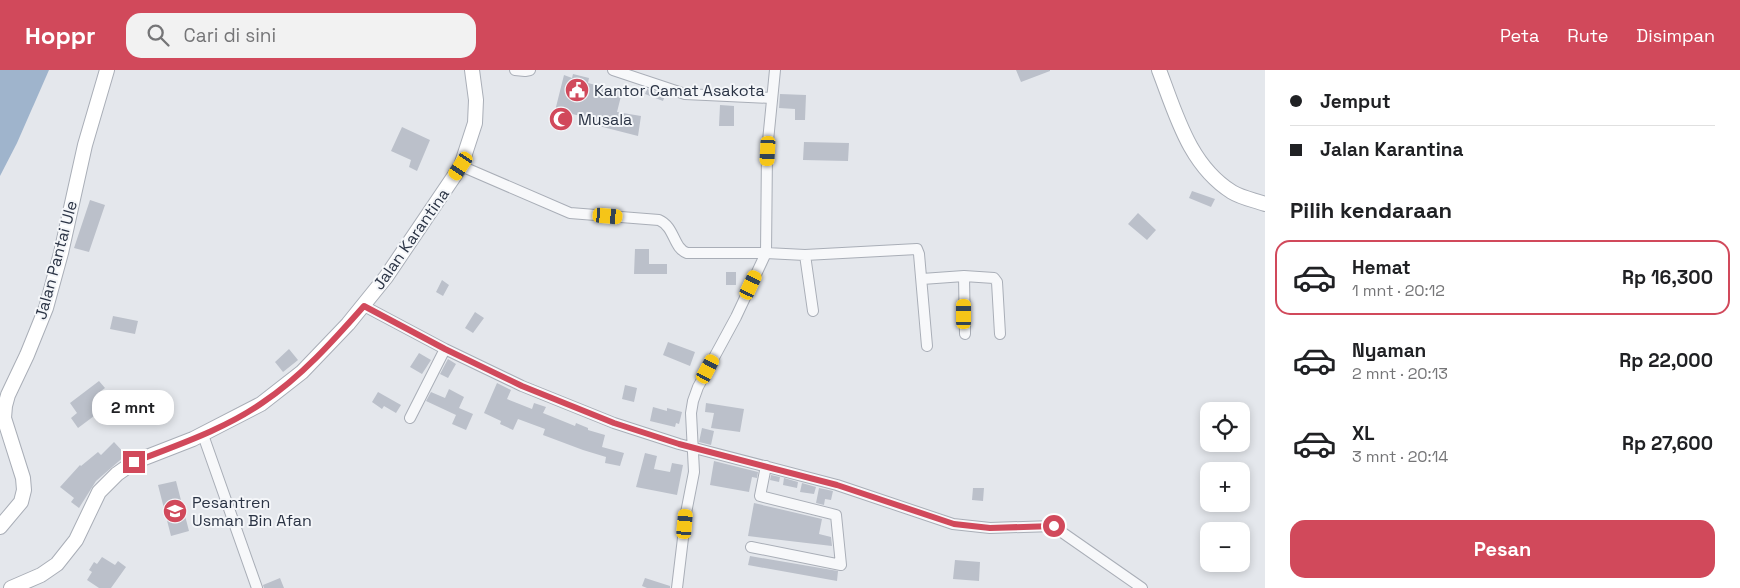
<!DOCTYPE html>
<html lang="id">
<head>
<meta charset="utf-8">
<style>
  body { margin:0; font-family:"Space Grotesk",sans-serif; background:#f2f2f2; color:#202124; height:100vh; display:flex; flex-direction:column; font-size:19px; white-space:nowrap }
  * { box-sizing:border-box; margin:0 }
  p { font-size:16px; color:#757577 }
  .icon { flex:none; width:28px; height:28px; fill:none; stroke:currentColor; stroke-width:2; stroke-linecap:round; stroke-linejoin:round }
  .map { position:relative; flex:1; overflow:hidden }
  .side { display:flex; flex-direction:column; background:#fff; width:475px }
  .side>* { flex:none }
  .guide { display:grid; align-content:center; height:110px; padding:0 25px; background:#fff }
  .tools { position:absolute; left:1200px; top:332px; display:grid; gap:10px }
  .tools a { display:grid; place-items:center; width:50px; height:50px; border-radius:10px; background:#fff; box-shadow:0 2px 8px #0003; font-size:25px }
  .end { position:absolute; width:22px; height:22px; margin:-11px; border:6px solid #d1495b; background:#fff; box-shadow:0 0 0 2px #fff }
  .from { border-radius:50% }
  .bubble { position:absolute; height:35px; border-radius:15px; background:#fff; box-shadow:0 2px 8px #0003; font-size:16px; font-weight:800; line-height:35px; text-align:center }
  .car { position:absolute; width:15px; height:30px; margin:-15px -8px; border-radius:6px; box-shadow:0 0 4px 1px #0007; background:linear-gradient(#f5c518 24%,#345 0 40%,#f5c518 0 76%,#345 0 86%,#f5c518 0) }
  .guide b { display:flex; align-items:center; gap:18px; height:48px; font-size:19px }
  .guide b+b { border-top:1px solid #e0e0e0 }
  .guide i { width:12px; height:12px; background:#202124 }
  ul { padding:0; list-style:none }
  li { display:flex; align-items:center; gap:15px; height:75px; margin:0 10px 8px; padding:0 15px; border:2px solid transparent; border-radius:15px }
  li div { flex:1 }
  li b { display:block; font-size:19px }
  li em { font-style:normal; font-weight:800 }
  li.current { border-color:#d1495b }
  li>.icon { width:45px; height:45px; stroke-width:1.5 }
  h2 { padding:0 25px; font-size:22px; line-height:60px }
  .button { display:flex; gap:10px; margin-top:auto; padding:10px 25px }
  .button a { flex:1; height:58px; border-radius:15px; background:#d1495b; color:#fff; font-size:20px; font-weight:800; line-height:58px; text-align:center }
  header { display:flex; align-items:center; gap:30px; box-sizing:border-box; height:70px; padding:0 25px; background:#d1495b; color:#fff }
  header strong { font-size:24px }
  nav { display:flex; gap:28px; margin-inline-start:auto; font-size:18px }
  .search { width:350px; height:45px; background:#f2f2f2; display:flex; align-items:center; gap:12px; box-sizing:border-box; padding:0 18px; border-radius:15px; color:#757577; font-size:19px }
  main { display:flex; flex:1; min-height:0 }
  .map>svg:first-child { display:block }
  .water { fill:#9fb4cc }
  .building { fill:#bbc0ca }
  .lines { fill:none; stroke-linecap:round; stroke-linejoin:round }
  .street-casing { stroke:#a9aeb7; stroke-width:12 }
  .secondary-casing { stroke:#a9aeb7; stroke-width:16 }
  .street { stroke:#f7f8fa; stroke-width:10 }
  .secondary { stroke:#fff; stroke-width:14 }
  .route { stroke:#d1495b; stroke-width:6 }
  .labels { text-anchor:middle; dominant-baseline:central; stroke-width:4; stroke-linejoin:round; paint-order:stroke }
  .poi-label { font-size:16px; fill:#2b3445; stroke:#f4f6f9; text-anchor:start }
  .street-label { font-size:16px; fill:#2b3445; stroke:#f4f6f9 }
</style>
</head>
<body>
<header>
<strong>Hoppr</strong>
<div class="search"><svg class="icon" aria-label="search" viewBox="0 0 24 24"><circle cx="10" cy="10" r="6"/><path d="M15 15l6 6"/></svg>Cari di sini</div>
<nav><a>Peta</a><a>Rute</a><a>Disimpan</a></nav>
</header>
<main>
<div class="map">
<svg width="1265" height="518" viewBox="0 0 1265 518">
  <rect width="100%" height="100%" fill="#e4e7ec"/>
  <!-- water -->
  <path class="water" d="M0,0h49l-32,73 -17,33z"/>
  <!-- building -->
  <path class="building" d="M1016,0h34v1l-29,11z
    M573,4l16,4 -1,5 34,9 -5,20 24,4 -3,20 -47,-12 2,-5 -25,-6v14l-14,-1v-11l10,-40 8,3z
    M647,19l18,6 -2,6 -18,-7z
    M780,24l26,1 -1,25h-10v-11l-16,-1z
    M720,35l14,1v20h-15z
    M402,57l28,13 -13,31 -8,-4 2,-7 -20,-9z
    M804,72l45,1 -1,18 -45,-1z
    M1192,121l23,8 -4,8 -22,-9z
    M90,130l15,5 -16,47 -15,-4z
    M1138,143l18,17 -9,10 -19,-16z
    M635,179h14v15h18v10h-33z
    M726,202h10v13h-10z
    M442,210l7,5 -6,11 -7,-4z
    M475,242l9,6 -11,15 -8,-5z
    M113,246l25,5 -3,13 -25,-5z
    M668,272l27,10 -5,14 -27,-11z
    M289,279l9,11 -15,12 -8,-10z
    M419,283l12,7 -9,14 -12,-7z
    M448,289l8,5 -8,14 -8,-4z
    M99,311l6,7 -8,6 9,13 -28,21 -7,-10 6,-5 -7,-10z
    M497,313l14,7 -4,9 25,10 2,-6 12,4 -3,6 32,13 1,-3 12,5v2l17,5 -3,12 22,6 -4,13 -15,-3 1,-6 -23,-7 -40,-15 2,-6 -27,-10 -5,11 -13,-6 1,-3 -17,-8z
    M625,315l12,3 -3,14 -12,-3z
    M449,319l15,8 -5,11 14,6 -7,16 -14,-6 4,-9 -30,-14 5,-9 14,6z
    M378,322l23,13 -5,8 -12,-7 -2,3 -10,-7z
    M706,333l38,6 -4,23 -29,-4 3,-15 -9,-1z
    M653,337l14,4v-3l15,4 -3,12 -3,-1 -1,4 -25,-6z
    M702,358l12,3 -3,14 -12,-3z
    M114,372l12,13 -30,26 -17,27 -8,-6 3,-4 -14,-11 20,-22 1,1 17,-14 3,3z
    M645,383l12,3 -3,13 16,3 2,-9 11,2 -6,30 -41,-8z
    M714,391l44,11 -1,6 -5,-1 -3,15 -39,-7z
    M771,405l9,2 -1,5 -9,-2z
    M784,408l14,4 -1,6 -14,-3z
    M176,411l13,50 -18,5 -13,-51z
    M802,413l14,4 -2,7 -14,-2z
    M819,418l14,3 -2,9 -6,-1 -1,6 -8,-2z
    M973,418h11l-1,13 -11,-1z
    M754,433l68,16 -3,15 12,3 1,9 -84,-10z
    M750,486l88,15 -1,10 -89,-16z
    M102,487l13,8 3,-4 8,6 -15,21h-12l-12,-8 5,-8 -3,-2 5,-8 3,2z
    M955,490l25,2 -1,19 -26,-2z
    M280,508l4,10h-20l-1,-3z
    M645,508l25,8v2h-23l-5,-2z"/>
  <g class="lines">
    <!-- street casing -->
    <g class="street-casing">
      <path id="street" d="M515,0l10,1 5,-1
        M613,0l72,24 87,4
        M461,96l109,47 89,7c16,7 14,28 28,33h79l39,2 112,-6 2,5 8,92
        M805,185l8,56
        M964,206l1,58
        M922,209l42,-3 30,2 3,4 3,52
        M364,236l81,43 77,37 92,37 65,21 158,41 116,39 37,4 63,-2 89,62
        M410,348l35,-69
        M203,365l54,153
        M751,477l90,18 -5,-50 -76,-19 6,-30
        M677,518l9,-75 8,-41 -3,-59 2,-12 5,-14 38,-70 30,-64 1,-102 8,-81"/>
    </g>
    <!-- secondary casing -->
    <g class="secondary-casing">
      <path id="secondary" d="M1159,0c17,44 30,95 73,122 10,6 22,8 33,12
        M0,457l21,-25 3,-12 -1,-12 -19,-60 1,-12 3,-11 19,-40 19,-47 15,-55 24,-108 22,-75
        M11,518l30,-13 16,-11 19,-24 23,-48 18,-18 17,-12 59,-23 68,-35 41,-32 46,-48 38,-47 75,-111 14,-43 1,-23 -4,-30"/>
    </g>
    <!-- street -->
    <use href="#street" class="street"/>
    <!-- secondary -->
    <use href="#secondary" class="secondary"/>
  </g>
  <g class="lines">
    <!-- route -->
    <path class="route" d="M134,392c43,-17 89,-32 128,-59 39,-26 71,-62 102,-97l81,43 77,37 92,37 65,21 158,41 117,39 36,4 64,-2"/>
  </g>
  <!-- icons -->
  <defs>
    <g id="civic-disc" transform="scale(1.25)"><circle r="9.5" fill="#d1495b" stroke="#f4f6f9"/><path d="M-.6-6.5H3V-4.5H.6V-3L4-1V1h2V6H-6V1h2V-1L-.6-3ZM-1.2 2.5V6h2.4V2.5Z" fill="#fff"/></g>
    <g id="mosque-disc" transform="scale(1.25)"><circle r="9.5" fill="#d1495b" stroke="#f4f6f9"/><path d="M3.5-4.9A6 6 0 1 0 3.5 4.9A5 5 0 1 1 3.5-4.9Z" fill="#fff"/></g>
    <g id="school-disc" transform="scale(1.25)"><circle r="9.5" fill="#d1495b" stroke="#f4f6f9"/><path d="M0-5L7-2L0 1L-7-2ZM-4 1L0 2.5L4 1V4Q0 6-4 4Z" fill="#fff"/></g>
  </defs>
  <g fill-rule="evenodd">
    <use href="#civic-disc" x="577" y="20"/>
    <use href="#mosque-disc" x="561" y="49"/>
    <use href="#school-disc" x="175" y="441"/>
  </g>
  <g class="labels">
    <!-- poi labels -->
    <g class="poi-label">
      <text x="594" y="20">Kantor Camat Asakota</text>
      <text x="578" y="49">Musala</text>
      <text x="192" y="432">Pesantren<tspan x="192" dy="18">Usman Bin Afan</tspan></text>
    </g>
    <!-- street labels -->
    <g class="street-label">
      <text transform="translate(411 169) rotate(-55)">Jalan Karantina</text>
      <text transform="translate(56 190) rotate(-75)">Jalan Pantai Ule</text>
    </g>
  </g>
</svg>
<div class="tools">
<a><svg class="icon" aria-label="locate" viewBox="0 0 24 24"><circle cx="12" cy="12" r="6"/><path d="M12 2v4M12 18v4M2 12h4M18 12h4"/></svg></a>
<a>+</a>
<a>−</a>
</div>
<i class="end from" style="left:1054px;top:456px"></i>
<i class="end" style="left:134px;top:392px"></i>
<div class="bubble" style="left:92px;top:320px;width:82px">2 mnt</div>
<i class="car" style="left:768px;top:81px;rotate:183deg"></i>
<i class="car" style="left:461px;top:96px;rotate:213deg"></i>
<i class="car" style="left:608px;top:146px;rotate:95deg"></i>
<i class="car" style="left:751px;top:215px;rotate:25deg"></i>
<i class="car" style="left:964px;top:244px;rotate:0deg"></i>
<i class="car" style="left:708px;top:299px;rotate:28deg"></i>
<i class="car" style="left:685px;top:454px;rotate:5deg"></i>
</div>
<section class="side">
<div class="guide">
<b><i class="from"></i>Jemput</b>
<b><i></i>Jalan Karantina</b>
</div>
<h2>Pilih kendaraan</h2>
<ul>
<li class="current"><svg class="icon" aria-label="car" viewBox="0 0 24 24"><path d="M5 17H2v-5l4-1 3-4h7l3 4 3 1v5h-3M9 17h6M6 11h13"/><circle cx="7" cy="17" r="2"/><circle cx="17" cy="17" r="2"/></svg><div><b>Hemat</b><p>1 mnt · 20:12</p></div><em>Rp 16,300</em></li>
<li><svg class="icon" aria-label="car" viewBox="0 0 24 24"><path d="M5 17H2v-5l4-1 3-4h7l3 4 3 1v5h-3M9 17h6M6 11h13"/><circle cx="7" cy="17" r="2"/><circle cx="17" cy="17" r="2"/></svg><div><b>Nyaman</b><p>2 mnt · 20:13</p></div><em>Rp 22,000</em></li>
<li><svg class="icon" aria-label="car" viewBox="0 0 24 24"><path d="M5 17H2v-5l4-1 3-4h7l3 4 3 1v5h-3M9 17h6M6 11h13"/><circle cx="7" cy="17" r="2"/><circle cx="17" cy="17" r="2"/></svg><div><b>XL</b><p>3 mnt · 20:14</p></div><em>Rp 27,600</em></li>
</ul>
<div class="button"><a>Pesan</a></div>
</section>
</main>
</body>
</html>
